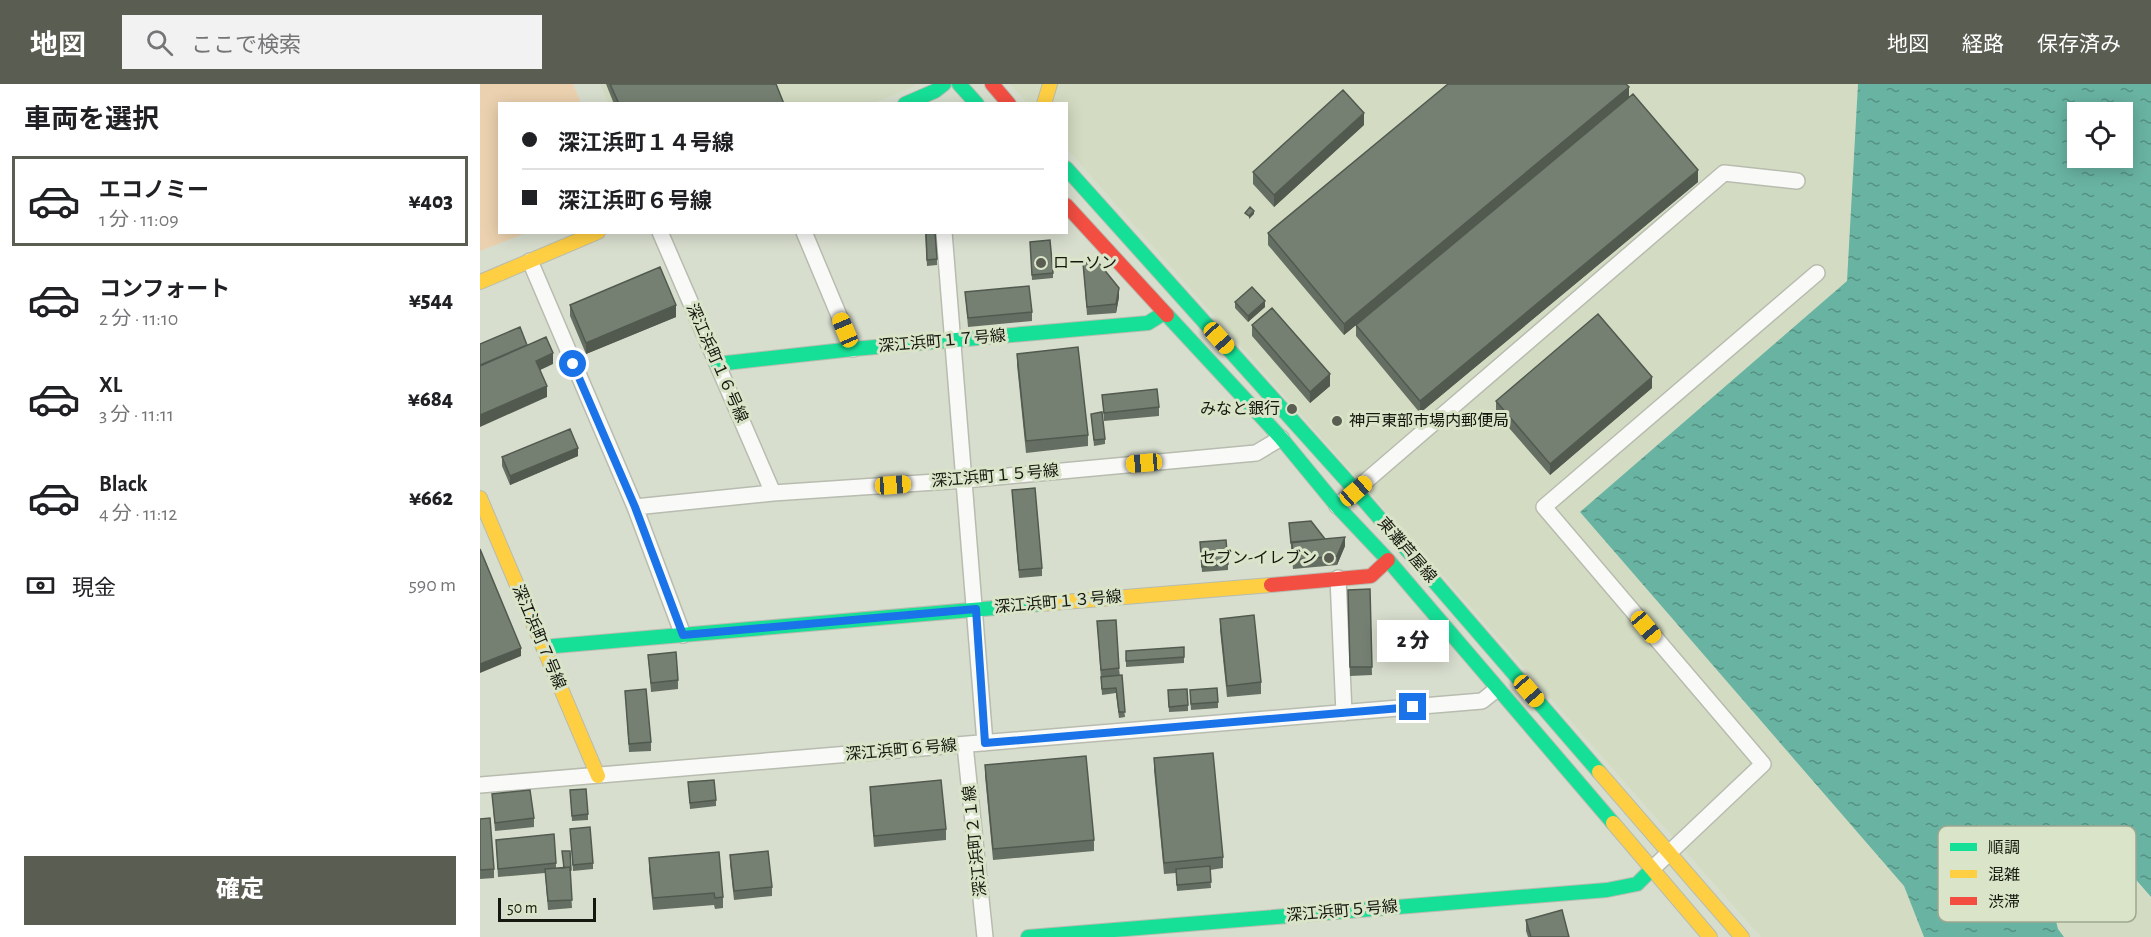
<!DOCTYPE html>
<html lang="ja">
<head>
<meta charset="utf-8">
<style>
  body { margin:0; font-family:"Alegreya Sans","Noto Sans JP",sans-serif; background:#f2f2f2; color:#202124; height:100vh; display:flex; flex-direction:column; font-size:22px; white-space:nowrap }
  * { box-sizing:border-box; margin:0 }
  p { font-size:20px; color:#757577 }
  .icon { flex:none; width:33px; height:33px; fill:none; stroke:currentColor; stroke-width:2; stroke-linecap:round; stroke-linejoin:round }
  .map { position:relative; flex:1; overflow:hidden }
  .panel { display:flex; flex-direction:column; background:#fff; width:480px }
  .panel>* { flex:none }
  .guide { position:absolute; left:18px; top:18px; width:570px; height:132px; border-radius:0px; box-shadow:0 3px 15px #0003; display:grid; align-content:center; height:132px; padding:0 24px; background:#fff }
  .tools { position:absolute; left:1587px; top:18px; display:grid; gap:12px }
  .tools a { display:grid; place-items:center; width:66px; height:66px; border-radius:0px; background:#fff; box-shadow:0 3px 15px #0003; font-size:30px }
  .scale { position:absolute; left:18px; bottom:15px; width:98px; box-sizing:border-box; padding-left:6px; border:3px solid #15180f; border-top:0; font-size:16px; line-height:21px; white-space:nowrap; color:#15180f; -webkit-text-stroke:4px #dae4c8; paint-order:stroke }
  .end { position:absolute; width:27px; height:27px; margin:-14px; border:8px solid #1a73e8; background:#fff; box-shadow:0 0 0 3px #fff }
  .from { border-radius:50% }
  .bubble { position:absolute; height:42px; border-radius:0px; background:#fff; box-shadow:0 3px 15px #0003; font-size:20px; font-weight:800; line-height:42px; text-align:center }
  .car { position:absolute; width:18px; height:36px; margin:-18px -9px; border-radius:8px; box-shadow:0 0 4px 2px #0007; background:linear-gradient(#f5c518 24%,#345 0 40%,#f5c518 0 76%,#345 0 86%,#f5c518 0) }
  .guide b { display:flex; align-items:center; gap:21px; height:57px; font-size:22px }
  .guide b+b { border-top:2px solid #e0e0e0 }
  .guide i { width:15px; height:15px; background:#202124 }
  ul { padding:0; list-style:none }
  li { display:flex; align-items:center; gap:18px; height:90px; margin:0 12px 9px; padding:0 12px; border:3px solid transparent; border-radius:0px }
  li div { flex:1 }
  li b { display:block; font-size:22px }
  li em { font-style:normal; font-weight:800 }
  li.active { border-color:#595d52 }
  li>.icon { width:54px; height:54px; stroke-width:1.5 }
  h2 { padding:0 24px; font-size:27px; line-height:72px }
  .pay { display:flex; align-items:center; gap:15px; height:66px; padding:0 24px; font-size:22px }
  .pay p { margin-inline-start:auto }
  .cta { display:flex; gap:12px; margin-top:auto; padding:12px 24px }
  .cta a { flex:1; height:69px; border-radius:0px; background:#595d52; color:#fff; font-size:24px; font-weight:800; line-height:69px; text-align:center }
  header { display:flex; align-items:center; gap:36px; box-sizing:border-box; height:84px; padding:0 30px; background:#595d52; color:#fff }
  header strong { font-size:28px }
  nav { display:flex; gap:33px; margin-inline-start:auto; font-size:21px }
  .search { width:420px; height:54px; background:#f2f2f2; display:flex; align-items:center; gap:15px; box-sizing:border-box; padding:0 21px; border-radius:0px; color:#757577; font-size:22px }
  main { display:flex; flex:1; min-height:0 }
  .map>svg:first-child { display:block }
  .built { fill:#d3dcc2 }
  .green { fill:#ebd1af }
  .water { fill:url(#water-ripples); fill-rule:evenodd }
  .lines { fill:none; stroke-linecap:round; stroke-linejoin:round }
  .street-casing { stroke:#b7bcaf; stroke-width:18 }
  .fast-casing { stroke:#b7bcaf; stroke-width:16 }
  .slow-casing { stroke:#b7bcaf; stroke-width:16 }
  .jam-casing { stroke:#b7bcaf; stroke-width:16 }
  .street { stroke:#f9faf8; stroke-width:15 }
  .fast { stroke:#16e098; stroke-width:14 }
  .slow { stroke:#ffcf43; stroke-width:14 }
  .jam { stroke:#f24e42; stroke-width:14 }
  .wall { fill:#656e63 }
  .shaded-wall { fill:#525a50 }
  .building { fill:#758073; stroke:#525a50; stroke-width:1.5 }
  .route { stroke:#1a73e8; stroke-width:8 }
  .poi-dot { fill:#595d52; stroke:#dae4c8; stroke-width:2 }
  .labels { text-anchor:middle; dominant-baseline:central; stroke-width:6; stroke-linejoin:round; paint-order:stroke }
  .poi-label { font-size:16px; fill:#15180f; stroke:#dae4c8; text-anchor:start }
  .street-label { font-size:16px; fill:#15180f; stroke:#dae4c8 }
  .key { fill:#dae4c8; stroke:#9fa790; stroke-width:1.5 }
  .key-label { font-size:16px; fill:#15180f }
</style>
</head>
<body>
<header>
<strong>地図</strong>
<div class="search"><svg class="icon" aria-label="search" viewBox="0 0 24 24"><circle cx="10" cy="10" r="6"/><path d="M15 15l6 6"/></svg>ここで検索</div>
<nav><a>地図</a><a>経路</a><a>保存済み</a></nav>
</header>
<main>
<section class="panel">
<h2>車両を選択</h2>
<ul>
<li class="active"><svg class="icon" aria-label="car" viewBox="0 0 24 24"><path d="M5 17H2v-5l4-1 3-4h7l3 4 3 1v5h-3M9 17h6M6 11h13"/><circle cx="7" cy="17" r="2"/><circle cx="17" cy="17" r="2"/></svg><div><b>エコノミー</b><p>1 分 · 11:09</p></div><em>¥403</em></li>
<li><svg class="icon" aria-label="car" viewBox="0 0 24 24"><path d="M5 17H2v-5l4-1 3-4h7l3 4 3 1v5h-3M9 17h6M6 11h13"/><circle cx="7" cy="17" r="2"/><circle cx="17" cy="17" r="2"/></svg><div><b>コンフォート</b><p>2 分 · 11:10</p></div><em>¥544</em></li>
<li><svg class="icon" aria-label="car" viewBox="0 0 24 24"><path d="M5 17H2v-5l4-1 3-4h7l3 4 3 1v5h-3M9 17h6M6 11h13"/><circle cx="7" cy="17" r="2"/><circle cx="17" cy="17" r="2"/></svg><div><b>XL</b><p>3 分 · 11:11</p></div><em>¥684</em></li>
<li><svg class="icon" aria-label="car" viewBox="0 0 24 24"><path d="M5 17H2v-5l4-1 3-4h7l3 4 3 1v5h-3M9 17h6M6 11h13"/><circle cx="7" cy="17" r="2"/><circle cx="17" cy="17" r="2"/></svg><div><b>Black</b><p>4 分 · 11:12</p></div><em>¥662</em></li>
</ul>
<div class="pay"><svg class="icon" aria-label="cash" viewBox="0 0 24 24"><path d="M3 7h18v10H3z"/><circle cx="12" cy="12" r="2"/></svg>現金<p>590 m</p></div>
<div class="cta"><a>確定</a></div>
</section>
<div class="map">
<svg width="1671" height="853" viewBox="0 0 1671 853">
  <defs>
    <pattern id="water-ripples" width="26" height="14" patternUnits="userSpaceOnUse" patternTransform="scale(1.5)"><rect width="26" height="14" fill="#69b3a2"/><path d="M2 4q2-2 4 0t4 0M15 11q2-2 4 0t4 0" fill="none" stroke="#559182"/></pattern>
  </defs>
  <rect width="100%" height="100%" fill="#d8dece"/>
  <!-- built -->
  <path class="built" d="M120,0h314v2l-42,18 -264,-1z
    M530,0h848l-11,197 -267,231 324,374 20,51h-163l-694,-788 -1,-45 -39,-1z
    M1609,770l25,2 37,42v39h-87l-6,-9 -11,-40z"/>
  <!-- green -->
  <path class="green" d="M0,0h93l8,19 -81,1v128l26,1 -46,18z"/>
  <!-- water -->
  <path class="water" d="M1378,0h293v813l-34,-39 -26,-3 -43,34 10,40 6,8h-140l-20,-51 -324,-374 267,-231zM1598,28h44v46h-44z"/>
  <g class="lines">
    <!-- street casing -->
    <g class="street-casing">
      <path id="street" d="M180,148l113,261
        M324,148l49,117
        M464,148l41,511
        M50,177l105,246 48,128
        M857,422l387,-333 73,8
        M155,423l138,-14 192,-13 291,-27 25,-15
        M858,494l6,135
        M485,661l20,192
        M0,701l1002,-84 15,-12
        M1171,786l112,-106 -219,-257 273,-234"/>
    </g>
    <!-- fast casing -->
    <g class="fast-casing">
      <path id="fast" d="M479,0l18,20
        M425,20l30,-13 9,-7
        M586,84l290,323 243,281
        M687,231l114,123 56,68 51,54 225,263
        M237,280l136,-15 295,-26 16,-10
        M63,563l497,-43
        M548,853l579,-47 30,-6 14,-14"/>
    </g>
    <!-- slow casing -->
    <g class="slow-casing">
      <path id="slow" d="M564,20l6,-20
        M0,198l118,-50
        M0,414l118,278
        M560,520l231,-19
        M1119,688l143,165
        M1133,739l97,114"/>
    </g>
    <!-- jam casing -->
    <g class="jam-casing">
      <path id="jam" d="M512,0l17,20
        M586,121l101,110
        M791,501l100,-9 17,-16"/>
    </g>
    <!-- street -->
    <use href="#street" class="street"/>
    <!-- fast -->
    <use href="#fast" class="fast"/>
    <!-- slow -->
    <use href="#slow" class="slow"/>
    <!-- jam -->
    <use href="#jam" class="jam"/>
  </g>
  <!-- wall -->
  <path class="wall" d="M126,0h170l8,20h-170z
    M1149,13l69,85 -278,231 -64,-77v-11l-12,10 -76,-90v-12z
    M884,41l-90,82 -21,-23v-12z
    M445,148l12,27v6l-10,1z
    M550,158l23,31v5l-21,2z
    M603,179l36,34 -3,16 -29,2z
    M485,208l67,20v9l-64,6z
    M755,218l30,5 -17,15 -13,-14z
    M90,221l106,12 -90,37 -16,-38z
    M772,241l78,61 -20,17 -58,-67z
    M537,270l71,81v11l-62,7 -9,-88z
    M1172,304l-102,87 -54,-62v-12z
    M622,311l57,12v9l-55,5z
    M611,330l14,25v5l-11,2z
    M98,372l-68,29 -8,-19v-9z
    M532,406l30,78v8l-23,2z
    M809,439l36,16 20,7 -8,19 -44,4z
    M720,458l28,22v6l-26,2z
    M890,505l2,86 -22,1 -2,-86z
    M740,535l41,63v12l-34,3 -7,-67z
    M617,537l22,47 6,49 -6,1 -3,-25 -14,2z
    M704,563v16l-58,4v-16z
    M168,571l30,25v9l-27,3z
    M688,606l20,15v6l-19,1z
    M145,607l26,51v9l-22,1z
    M710,612l28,6v6l-27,2z
    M674,674l69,99v11l-13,2 1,18 -34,3 -1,-18 -12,1 -10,-104z
    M505,681l109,75v11l-101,9 -8,-84z
    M208,698l28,18v6l-26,3z
    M390,703l76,42v11l-72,7 -4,-49z
    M90,706l18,24v6l-16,1z
    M12,710l42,24v9l-39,4z
    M0,735l14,50v9l-14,1z
    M90,745l23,34v6l-20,2z
    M16,756l60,23v5l15,2v3h-1l2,35 -24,2 -3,-37 -47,4z
    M250,771l42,32v9l-38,4 -4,-36z
    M169,774l74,39v11l-8,1 -1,-4 -61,5 -4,-40z
    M1046,836l43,17h-41l-2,-6z"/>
  <!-- shaded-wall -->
  <path class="shaded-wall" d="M1149,3v12l-285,236v-11z
    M884,29v12l-90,82v-12z
    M1218,86v12l-278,231v-12z
    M774,127v3l-5,5v-3z
    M639,204v9l-3,16v-9z
    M785,217v6l-17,15v-6z
    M196,221v12l-90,37v-11z
    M73,269v11l-17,8v-11z
    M850,290v12l-20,17v-11z
    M1172,293v11l-102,87v-11z
    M67,302v11l-67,30v-12z
    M98,364v8l-68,29v-9z
    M865,453v9l-8,19v-9z
    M41,564v8l-41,17v-9z"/>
  <!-- building -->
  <path class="building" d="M130,0h166l8,20h-165z
    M968,0h178l3,3 -285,237 -76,-91z
    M863,6l21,23 -90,82 -21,-23z
    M1153,10l65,76 -278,231 -64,-76z
    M770,123l4,4 -5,5 -4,-3z
    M446,148h9l2,27 -10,1z
    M570,156l3,33 -21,2 -2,-33z
    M618,178l21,26 -3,16 -29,3 -4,-44z
    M180,183l16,38 -90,38 -16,-38z
    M549,202l3,26 -64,6 -3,-26z
    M772,203l13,14 -17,15 -13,-14z
    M792,224l58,66 -20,18 -58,-67z
    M1118,230l54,63 -102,87 -54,-63z
    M40,243l7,18 -47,20v-21z
    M66,253l7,16 -17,8 11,25 -67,29v-49z
    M598,263l10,88 -62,6 -9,-87z
    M677,305l2,18 -55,6 -2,-18z
    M622,328l3,27 -11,1 -3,-26z
    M90,345l8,19 -68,28 -8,-19z
    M555,404l7,80 -23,2 -7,-80z
    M831,437l14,18 -34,4 -2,-20z
    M865,453l-8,19 -44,4 -1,-18z
    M746,456l2,24 -26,3 -2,-25z
    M0,465l41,99 -41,16z
    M890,505l2,78h-22l-2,-77z
    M774,531l7,67 -34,4 -7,-67z
    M636,536l3,48 -18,2 -4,-49z
    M704,563v10l-58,4v-10z
    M196,568l2,28 -27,3 -3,-28z
    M642,591l3,37h-6l-3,-24 -14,1 -1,-12z
    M737,604l1,14 -27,2 -1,-14z
    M166,605l5,53 -22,2 -4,-53z
    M707,605l1,16 -19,2 -1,-17z
    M733,669l10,104 -59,6 -10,-105z
    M606,672l8,84 -101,9 -8,-84z
    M234,696l2,20 -26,3 -2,-21z
    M461,696l5,49 -72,7 -4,-49z
    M106,705l2,25 -16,2 -2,-26z
    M50,706l4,28 -39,5 -3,-29z
    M10,734l4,51 -14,1v-51z
    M110,743l3,36 -20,2 -3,-36z
    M74,750l2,29 -58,6 -2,-29z
    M82,767h8l1,19h-1v-3l-6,1z
    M288,767l4,36 -38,4 -4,-36z
    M239,768l4,45 -8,1 -1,-5 -61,5 -4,-40z
    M730,782l1,16 -34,3 -1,-16z
    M90,783l2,33 -24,1 -3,-32z
    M1082,826l7,27h-38l-5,-17z"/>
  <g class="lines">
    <!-- route -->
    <path class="route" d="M93,280l62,143 48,128 293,-26 9,134 428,-36"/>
  </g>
  <!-- markers -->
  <g class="poi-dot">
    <circle cx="561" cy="179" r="6"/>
    <circle cx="812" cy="325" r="6"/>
    <circle cx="857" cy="337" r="6"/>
    <circle cx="849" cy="474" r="6"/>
  </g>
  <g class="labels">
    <!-- poi labels -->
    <g class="poi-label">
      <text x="573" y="179">ローソン</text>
      <text x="800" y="325" text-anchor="end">みなと銀行</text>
      <text x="869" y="337">神戸東部市場内郵便局</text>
      <text x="837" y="474" text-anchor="end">セブン-イレブン</text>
    </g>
    <!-- street labels -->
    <g class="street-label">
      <text transform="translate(462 257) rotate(-5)">深江浜町１７号線</text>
      <text transform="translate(237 279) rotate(66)">深江浜町１６号線</text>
      <text transform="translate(515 392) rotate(-5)">深江浜町１５号線</text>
      <text transform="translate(927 466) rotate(49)">東灘芦屋線</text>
      <text transform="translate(578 518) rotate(-5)">深江浜町１３号線</text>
      <text transform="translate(59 553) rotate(67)">深江浜町７号線</text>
      <text transform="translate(421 666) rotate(-5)">深江浜町６号線</text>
      <text transform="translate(495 757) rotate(-96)">深江浜町２１線</text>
      <text transform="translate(862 827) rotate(-5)">深江浜町５号線</text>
    </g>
  </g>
  <!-- legend -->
  <rect x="1458" y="742" width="198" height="96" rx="9" class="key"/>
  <rect x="1470" y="759" width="27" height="8" fill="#16e098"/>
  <rect x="1470" y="786" width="27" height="8" fill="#ffcf43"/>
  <rect x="1470" y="813" width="27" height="8" fill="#f24e42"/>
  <g class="key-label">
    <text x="1508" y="769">順調</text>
    <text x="1508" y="796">混雑</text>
    <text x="1508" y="823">渋滞</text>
  </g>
</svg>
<div class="tools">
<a><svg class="icon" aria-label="locate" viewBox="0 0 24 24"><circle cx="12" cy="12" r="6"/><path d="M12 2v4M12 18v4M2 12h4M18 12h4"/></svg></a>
</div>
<div class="scale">50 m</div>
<i class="end from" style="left:93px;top:280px"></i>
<i class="end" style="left:933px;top:623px"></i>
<div class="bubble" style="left:897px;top:536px;width:72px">2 分</div>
<i class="car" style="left:365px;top:246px;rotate:337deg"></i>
<i class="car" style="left:739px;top:254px;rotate:138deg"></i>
<i class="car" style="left:664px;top:379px;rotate:265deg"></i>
<i class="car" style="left:413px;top:401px;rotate:86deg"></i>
<i class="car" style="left:876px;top:407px;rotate:49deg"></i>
<i class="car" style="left:1166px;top:543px;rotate:140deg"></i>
<i class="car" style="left:1049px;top:607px;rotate:139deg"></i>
<div class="guide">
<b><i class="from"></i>深江浜町１４号線</b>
<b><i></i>深江浜町６号線</b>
</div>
</div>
</main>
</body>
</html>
